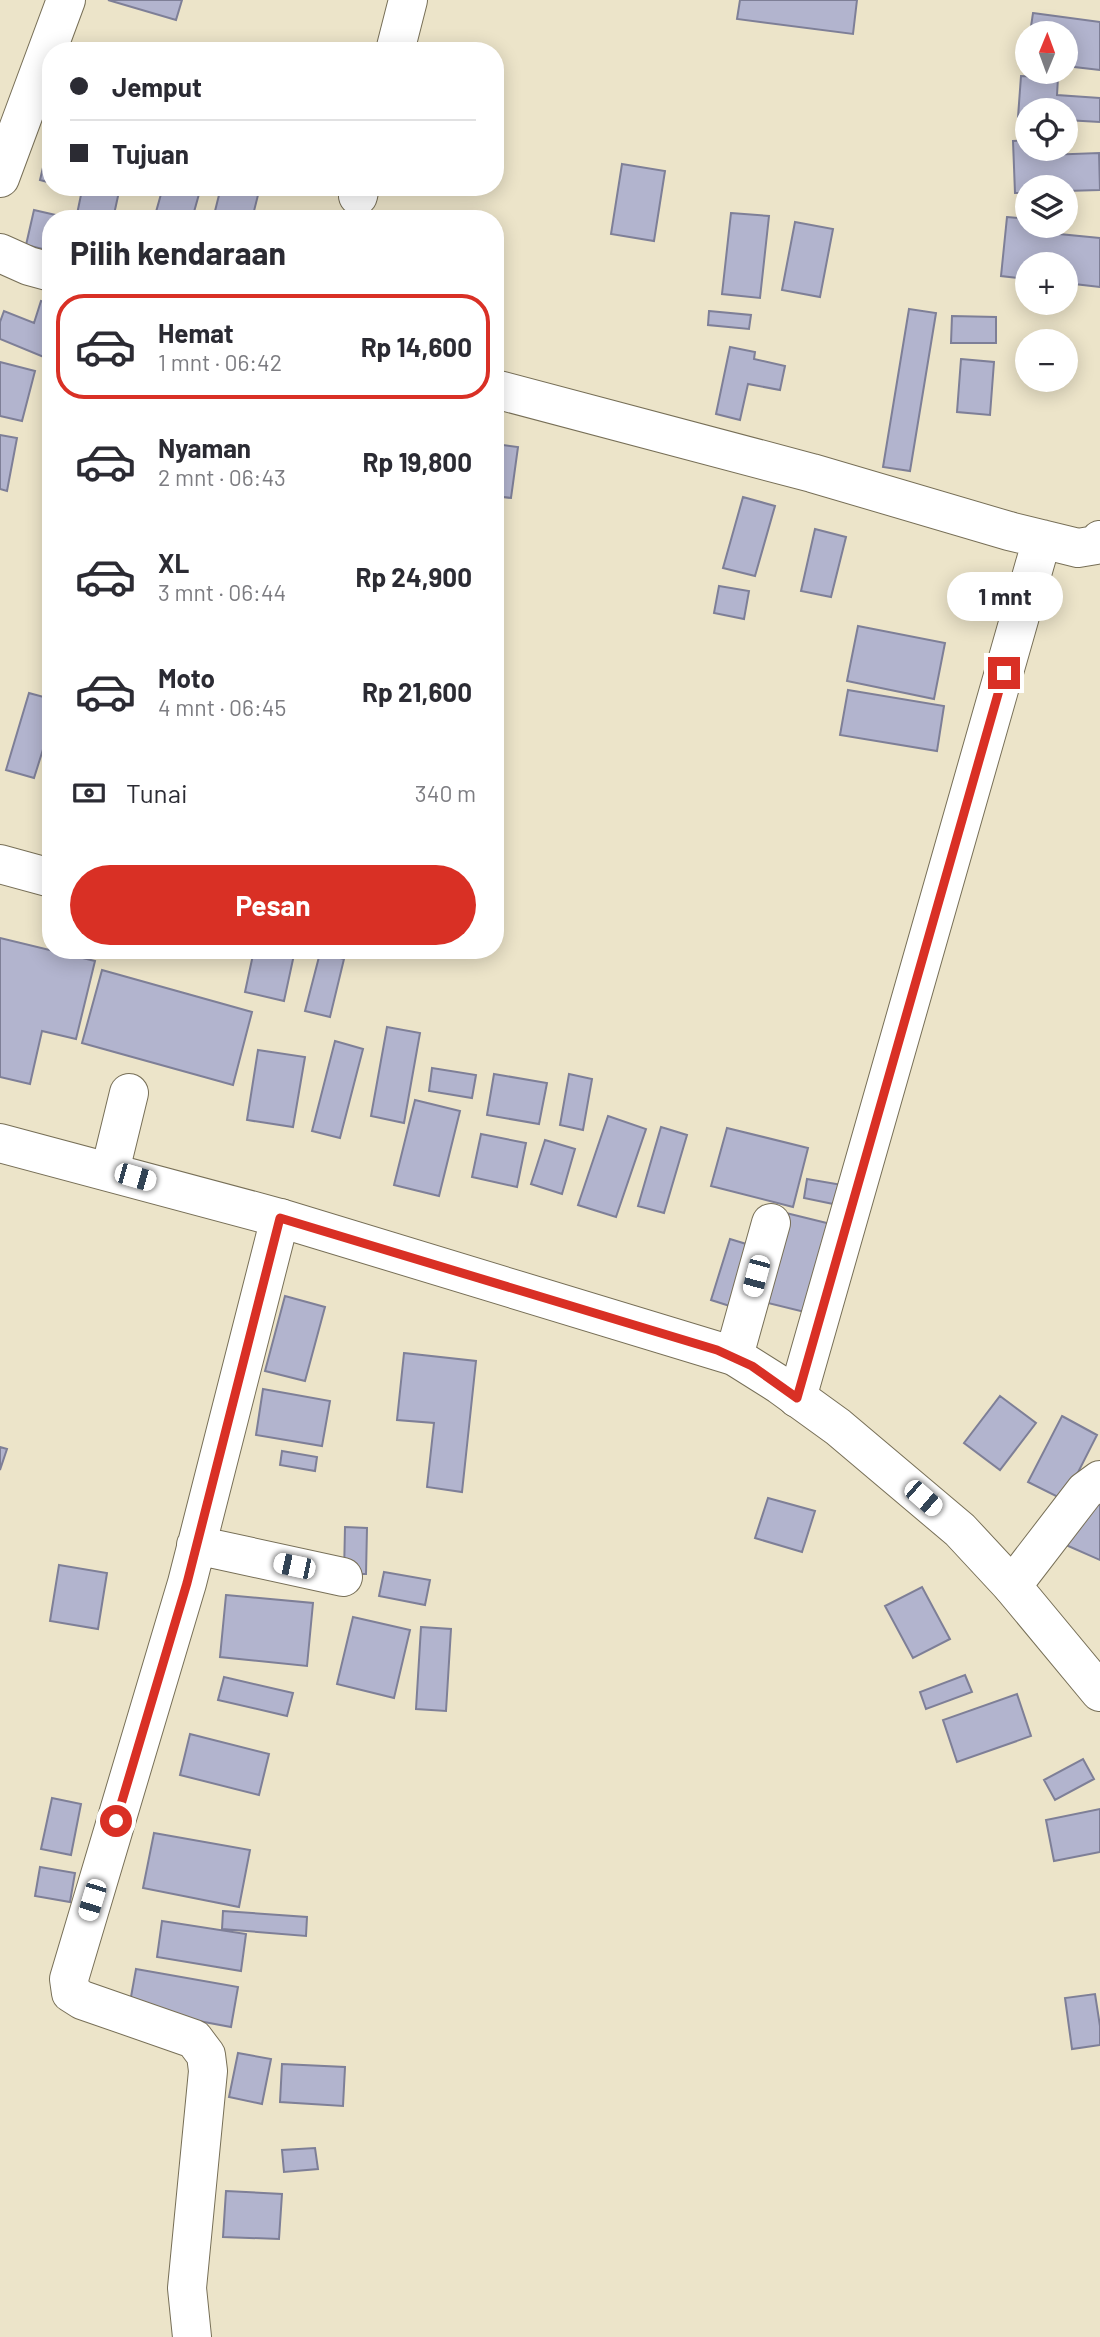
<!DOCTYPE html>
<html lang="id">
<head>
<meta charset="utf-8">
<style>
  body { margin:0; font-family:Barlow,sans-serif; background:#f2f2f3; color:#2b2b33; height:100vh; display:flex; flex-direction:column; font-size:26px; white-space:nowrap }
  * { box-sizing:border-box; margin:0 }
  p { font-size:23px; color:#7c7c81 }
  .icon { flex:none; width:38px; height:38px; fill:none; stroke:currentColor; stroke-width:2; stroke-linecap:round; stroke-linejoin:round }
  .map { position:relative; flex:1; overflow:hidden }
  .side { position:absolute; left:42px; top:210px; width:462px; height:749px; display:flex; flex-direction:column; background:#fff; border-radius:28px; box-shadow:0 4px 18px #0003 }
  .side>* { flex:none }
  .guide { position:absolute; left:42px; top:42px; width:462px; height:154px; border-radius:28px; box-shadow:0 4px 18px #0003; display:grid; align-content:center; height:154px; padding:0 28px; background:#fff }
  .needle { width:46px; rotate:1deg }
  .controls { position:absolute; left:1015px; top:21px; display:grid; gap:14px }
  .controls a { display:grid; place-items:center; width:63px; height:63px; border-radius:50%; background:#fff; box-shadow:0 4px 18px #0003; font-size:35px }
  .end { position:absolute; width:32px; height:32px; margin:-16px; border:9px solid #d93025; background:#fff; box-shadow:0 0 0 4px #fff }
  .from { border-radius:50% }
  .bubble { position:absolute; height:49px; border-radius:24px; background:#fff; box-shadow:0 4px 18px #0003; font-size:23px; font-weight:700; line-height:49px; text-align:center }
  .car { position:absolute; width:21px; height:42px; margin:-21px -10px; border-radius:9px; box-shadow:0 0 5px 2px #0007; background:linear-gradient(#fff 24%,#345 0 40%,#fff 0 76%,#345 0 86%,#fff 0) }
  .guide b { display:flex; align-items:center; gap:24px; height:66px; font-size:26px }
  .guide b+b { border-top:2px solid #e1e1e2 }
  .guide i { width:18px; height:18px; background:#2b2b33 }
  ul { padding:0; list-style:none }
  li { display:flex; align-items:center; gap:21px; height:105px; margin:0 14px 10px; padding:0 14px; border:4px solid transparent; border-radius:28px }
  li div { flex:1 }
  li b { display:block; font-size:26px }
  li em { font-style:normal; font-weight:700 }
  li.current { border-color:#d93025 }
  li>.icon { width:63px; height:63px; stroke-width:1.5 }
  h2 { padding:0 28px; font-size:32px; line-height:84px }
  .pay { display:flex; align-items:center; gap:18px; height:77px; padding:0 28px; font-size:26px }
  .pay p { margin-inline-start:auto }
  .action { display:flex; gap:14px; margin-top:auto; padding:14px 28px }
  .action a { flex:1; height:80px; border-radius:42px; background:#d93025; color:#fff; font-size:28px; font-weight:700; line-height:80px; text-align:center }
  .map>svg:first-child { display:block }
  .building { fill:#b2b4ce; stroke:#7e7f97; stroke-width:2 }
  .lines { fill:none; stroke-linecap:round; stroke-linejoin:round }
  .minor-casing { stroke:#776f57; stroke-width:40 }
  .highway-casing { stroke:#776f57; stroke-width:40 }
  .minor { stroke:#fff; stroke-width:38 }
  .highway { stroke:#fff; stroke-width:38 }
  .route { stroke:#d93025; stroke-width:9 }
</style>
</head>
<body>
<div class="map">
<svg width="1100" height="2337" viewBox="0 0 1100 2337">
  <rect width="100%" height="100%" fill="#ece4c9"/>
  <!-- building -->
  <path class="building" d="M108,0h74l-6,20z
    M740,0h117l-4,34 -116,-15z
    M1033,13l67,9v48l-34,-4v-33h-36z
    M1021,76l37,2 -1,17 43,3v24l-34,-2v-10h-39v8l-9,-1z
    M1027,140v9h18l1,6 53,-2 1,37 -34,1v-4h-39v6h-12l-2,-52z
    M45,159l6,1v23l-11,-3z
    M622,164l43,7 -11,70 -43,-7z
    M70,187h50l-7,32h-37l6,-29z
    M163,187h38l-9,32h-38z
    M221,187h39l-8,32h-39z
    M362,209l32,10h-35z
    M34,210l39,9h-22v32l-25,-6z
    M731,213l38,3 -9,82 -38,-4z
    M1007,217l20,2v7h13l-1,6 61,6v49l-34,-4v-19h-39v15l-26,-3z
    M795,222l38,7 -13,68 -38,-7z
    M41,301l10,2v57l-51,-21v-17l4,-11 30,12z
    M909,309l27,4 -26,158 -27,-4z
    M709,311l42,4 -2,14 -41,-4z
    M952,316l44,1v26h-45z
    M730,347l25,5 -1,7 31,7 -5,24 -32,-6 -8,36 -24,-6z
    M961,359l33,3 -4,53 -33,-3z
    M0,362l35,9 -13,50 -22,-5z
    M0,435l17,3 -10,53 -7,-2z
    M496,444l22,3 -7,51 -16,-2z
    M743,497l32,9 -20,70 -32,-8z
    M815,529l31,8 -15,60 -30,-6z
    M719,586l30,5 -5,28 -30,-6z
    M858,626l87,17 -11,56 -87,-18z
    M848,690l96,16 -7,45 -97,-16z
    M29,693l22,6v25l-17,54 -28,-8z
    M0,938l95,23 -19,78 -34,-8 -12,53 -30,-7z
    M254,950h41l-11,51 -39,-9z
    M320,953l24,6 -14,58 -25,-6z
    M102,970l150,42 -19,73 -151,-42z
    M387,1027l33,6 -16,90 -33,-7z
    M335,1041l28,8 -23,89 -28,-7z
    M258,1050l47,7 -12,70 -46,-7z
    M432,1068l44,7 -4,23 -43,-7z
    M494,1074l53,9 -8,41 -52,-9z
    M569,1074l23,5 -9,51 -23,-5z
    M415,1100l45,11 -21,85 -45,-11z
    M608,1116l38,13 -30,88 -38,-12z
    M661,1127l26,8 -23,78 -26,-7z
    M727,1128l81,20 -15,59 -82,-21z
    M481,1134l45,9 -9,44 -45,-10z
    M545,1140l30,9 -13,45 -31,-10z
    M807,1179l41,7 -5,20 -39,-8z
    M782,1212l57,14 -22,89 -57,-14z
    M730,1239l26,8 -20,61 -25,-8z
    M285,1296l40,11 -20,74 -40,-10z
    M404,1353l72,8 -14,131 -35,-5 7,-64 -37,-3z
    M263,1389l67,12 -8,45 -66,-11z
    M1000,1396l36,27 -36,47 -36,-27z
    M1062,1416l35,19 -33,65 -36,-18z
    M0,1447l7,2 -7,21z
    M282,1451l35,6 -2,14 -35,-6z
    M1100,1496v64l-34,-15z
    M768,1498l47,13 -13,41 -47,-14z
    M345,1527l22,1 -1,46h-22z
    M59,1565l48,8 -9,56 -48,-8z
    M384,1572l46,8 -5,25 -46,-9z
    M922,1587l28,52 -37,19 -28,-52z
    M226,1595l87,8 -6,63 -87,-9z
    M353,1617l57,13 -16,68 -57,-14z
    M421,1627l30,2 -5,82 -30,-2z
    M965,1675l7,17 -46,17 -6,-17z
    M224,1677l69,16 -6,23 -69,-16z
    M1017,1694l14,42 -74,26 -14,-42z
    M190,1734l79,20 -10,41 -79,-20z
    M1083,1759l11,20 -39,21 -11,-20z
    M52,1798l29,6 -10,51 -30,-6z
    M1100,1809v43l-46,9 -8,-41z
    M154,1833l96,17 -11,57 -96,-19z
    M40,1867l35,6 -5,29 -35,-6z
    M223,1911l84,6 -1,19 -84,-7z
    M162,1921l84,13 -5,37 -84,-14z
    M136,1969l102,18 -7,40 -102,-19z
    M1095,1994l5,32v19l-28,4 -7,-51z
    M238,2053l33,6 -9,45 -33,-7z
    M282,2064l63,3 -2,39 -63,-4z
    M315,2148l3,21 -34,3 -2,-22z
    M226,2191l56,3 -3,45 -56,-2z"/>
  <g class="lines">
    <!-- minor casing -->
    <g class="minor-casing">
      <path id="minor" d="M395,51l13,-51
        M0,178l66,-178
        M358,196l2,-9
        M0,253l29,13 22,6
        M495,389l317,84 197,58 69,17 18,-3 4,-5
        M0,864l51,14
        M110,1171l19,-78
        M734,1356l37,-133
        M797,1398l245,-859
        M196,1545l147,32
        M1012,1586l73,-95 15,-11
        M192,2337l-5,-49 21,-217 -2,-16 -12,-16 -112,-39 -11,-7 -2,-14 118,-396 93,-365"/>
    </g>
    <!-- highway casing -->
    <g class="highway-casing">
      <path id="highway" d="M0,1143l280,75 454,138 46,29 58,42 122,103 52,56 88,106"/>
    </g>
    <!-- minor -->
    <use href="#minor" class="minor"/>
    <!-- highway -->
    <use href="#highway" class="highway"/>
  </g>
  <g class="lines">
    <!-- route -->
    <path class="route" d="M116,1821l71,-238 93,-365 437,132 35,16 45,32 207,-725"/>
  </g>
</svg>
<div class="controls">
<a><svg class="needle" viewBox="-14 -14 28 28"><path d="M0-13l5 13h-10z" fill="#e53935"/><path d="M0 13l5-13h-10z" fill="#7c7c81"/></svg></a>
<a><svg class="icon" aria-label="locate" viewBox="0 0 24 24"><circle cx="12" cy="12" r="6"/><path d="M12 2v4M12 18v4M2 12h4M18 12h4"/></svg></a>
<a><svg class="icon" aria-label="layers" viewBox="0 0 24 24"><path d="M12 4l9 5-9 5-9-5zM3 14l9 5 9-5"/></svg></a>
<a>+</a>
<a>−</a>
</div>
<i class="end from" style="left:116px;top:1821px"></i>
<i class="end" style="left:1004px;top:673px"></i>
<div class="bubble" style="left:947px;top:572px;width:116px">1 mnt</div>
<i class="car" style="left:135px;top:1177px;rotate:106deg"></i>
<i class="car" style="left:756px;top:1276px;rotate:195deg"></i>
<i class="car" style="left:923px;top:1498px;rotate:131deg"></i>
<i class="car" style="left:294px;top:1566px;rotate:282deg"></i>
<i class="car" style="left:92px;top:1900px;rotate:197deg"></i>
<div class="guide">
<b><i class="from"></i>Jemput</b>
<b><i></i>Tujuan</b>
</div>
<section class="side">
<h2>Pilih kendaraan</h2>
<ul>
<li class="current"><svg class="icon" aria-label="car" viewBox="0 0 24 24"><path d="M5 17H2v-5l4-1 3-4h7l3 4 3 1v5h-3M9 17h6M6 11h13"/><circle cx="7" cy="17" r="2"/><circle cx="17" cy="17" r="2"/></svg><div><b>Hemat</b><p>1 mnt · 06:42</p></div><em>Rp 14,600</em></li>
<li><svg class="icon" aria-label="car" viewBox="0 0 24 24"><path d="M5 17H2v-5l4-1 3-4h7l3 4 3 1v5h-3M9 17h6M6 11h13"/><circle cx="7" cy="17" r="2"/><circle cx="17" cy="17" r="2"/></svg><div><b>Nyaman</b><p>2 mnt · 06:43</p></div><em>Rp 19,800</em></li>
<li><svg class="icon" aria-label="car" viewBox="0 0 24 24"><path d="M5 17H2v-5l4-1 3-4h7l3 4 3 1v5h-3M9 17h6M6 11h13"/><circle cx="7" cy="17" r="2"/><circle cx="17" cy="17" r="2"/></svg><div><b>XL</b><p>3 mnt · 06:44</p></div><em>Rp 24,900</em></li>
<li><svg class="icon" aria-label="car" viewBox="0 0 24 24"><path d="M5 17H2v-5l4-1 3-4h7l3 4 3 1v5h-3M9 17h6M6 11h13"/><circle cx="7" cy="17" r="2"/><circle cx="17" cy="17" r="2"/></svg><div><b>Moto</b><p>4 mnt · 06:45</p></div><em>Rp 21,600</em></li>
</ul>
<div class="pay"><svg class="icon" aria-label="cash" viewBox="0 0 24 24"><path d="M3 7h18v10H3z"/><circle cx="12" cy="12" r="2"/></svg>Tunai<p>340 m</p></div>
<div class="action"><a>Pesan</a></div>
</section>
</div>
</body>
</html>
